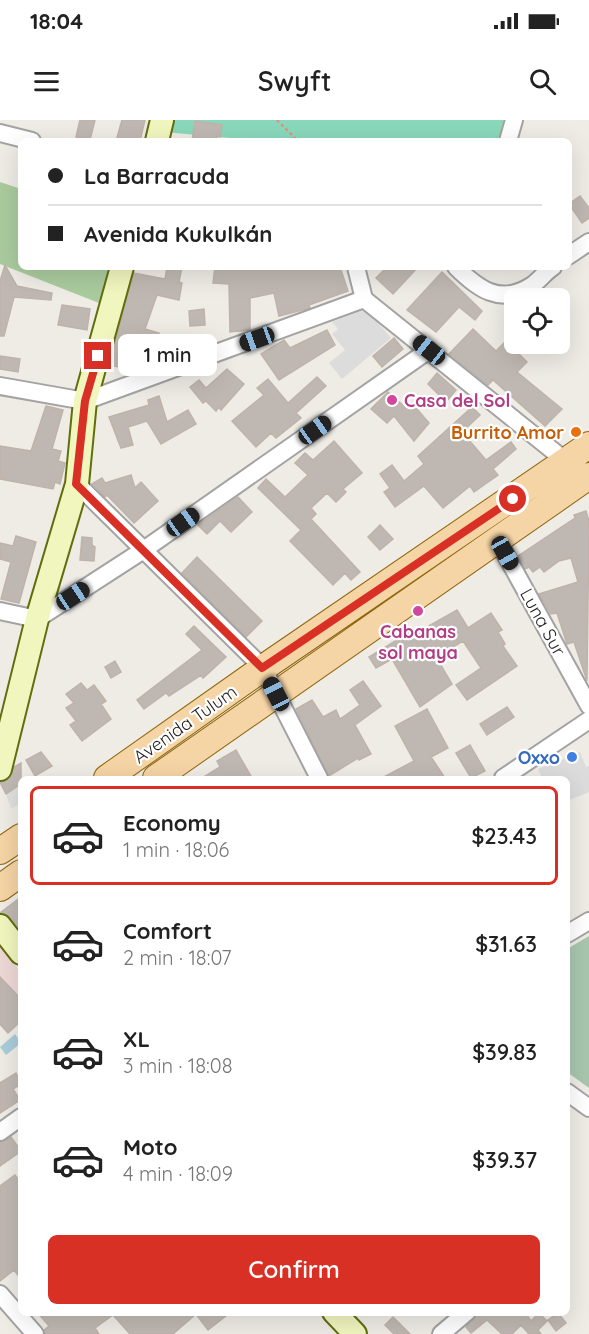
<!DOCTYPE html>
<html lang="en">
<head>
<meta charset="utf-8">
<style>
  body { margin:0; font-family:Quicksand,sans-serif; background:#f2f2f2; color:#222; height:100vh; display:flex; flex-direction:column; font-size:22px; white-space:nowrap }
  * { box-sizing:border-box; margin:0 }
  p { font-size:20px; color:#767676 }
  .icon { flex:none; width:33px; height:33px; fill:none; stroke:currentColor; stroke-width:2; stroke-linecap:round; stroke-linejoin:round }
  .map { position:relative; flex:1; overflow:hidden }
  .side { position:absolute; left:18px; top:656px; width:552px; height:540px; display:flex; flex-direction:column; background:#fff; border-radius:9px; box-shadow:0 6px 24px #0002 }
  .side>* { flex:none }
  .banner { position:absolute; left:18px; top:18px; width:554px; height:132px; border-radius:9px; box-shadow:0 6px 24px #0002; display:grid; align-content:center; height:132px; padding:0 30px; background:#fff }
  .tools { position:absolute; left:504px; top:168px; display:grid; gap:12px }
  .tools a { display:grid; place-items:center; width:66px; height:66px; border-radius:9px; background:#fff; box-shadow:0 6px 24px #0002; font-size:30px }
  .end { position:absolute; width:27px; height:27px; margin:-14px; border:8px solid #d93025; background:#fff; box-shadow:0 0 0 3px #fff }
  .from { border-radius:50% }
  .bubble { position:absolute; height:42px; border-radius:9px; background:#fff; box-shadow:0 6px 24px #0002; font-size:20px; font-weight:600; line-height:42px; text-align:center }
  .car { position:absolute; width:18px; height:36px; margin:-18px -9px; border-radius:8px; box-shadow:0 0 4px 2px #0007; background:linear-gradient(#222 24%,#8ab4d8 0 40%,#222 0 76%,#8ab4d8 0 86%,#222 0) }
  .banner b { display:flex; align-items:center; gap:21px; height:57px; font-size:22px }
  .banner b+b { border-top:2px solid #e0e0e0 }
  .banner i { width:15px; height:15px; background:#222 }
  ul { padding:10px 0 0; list-style:none }
  li { display:flex; align-items:center; gap:18px; height:99px; margin:0 12px 9px; padding:0 18px; border:3px solid transparent; border-radius:9px }
  li div { flex:1 }
  li b { display:block; font-size:22px }
  li em { font-style:normal; font-weight:600 }
  li.selected { border-color:#d93025 }
  li>.icon { width:54px; height:54px; stroke-width:1.5 }
  .button { display:flex; gap:12px; margin-top:auto; padding:12px 30px }
  .button a { flex:1; height:69px; border-radius:9px; background:#d93025; color:#fff; font-size:24px; font-weight:600; line-height:69px; text-align:center }
  .status { display:flex; justify-content:space-between; align-items:center; height:42px; padding:0 30px; background:#fff; direction:ltr }
  .status svg { height:16px; fill:currentColor }
  header { display:flex; justify-content:space-between; align-items:center; height:78px; padding:0 30px; background:#fff; font-size:27px; font-weight:600 }
  .map>svg:first-child { display:block }
  .residential { fill:#dddcdc }
  .commercial { fill:#eed8d6 }
  .forest { fill:#aacb9e }
  .cemetery { fill:#a8c6ae }
  .pitch { fill:#8ad8bb }
  .parking { fill:#dfdfdf }
  .water { fill:#a9cdd9 }
  .building { fill:#bfb8b2; stroke:#bfb3a9; stroke-width:1.5 }
  .lines { fill:none; stroke-linecap:round; stroke-linejoin:round }
  .street-casing { stroke:#a3a3a3; stroke-width:20 }
  .secondary-casing { stroke:#616e0d; stroke-width:26 }
  .primary-casing { stroke:#8e660c; stroke-width:28 }
  .path { stroke:#ef8576; stroke-width:2; stroke-dasharray:3 3; stroke-linecap:butt }
  .street { stroke:#fff; stroke-width:16 }
  .secondary { stroke:#f1f5be; stroke-width:22 }
  .primary { stroke:#f5d4a5; stroke-width:26 }
  .route { stroke:#d93025; stroke-width:8 }
  .hotel-dot { fill:#d1479c; stroke:#fff; stroke-width:2 }
  .food-dot { fill:#e8710a; stroke:#fff; stroke-width:2 }
  .shop-dot { fill:#3f7fe0; stroke:#fff; stroke-width:2 }
  .labels { text-anchor:middle; dominant-baseline:central; stroke-width:4.5; stroke-linejoin:round; paint-order:stroke }
  .hotel-label { font-size:18px; font-weight:bold; fill:#b23c85; stroke:#fff; text-anchor:start }
  .food-label { font-size:18px; font-weight:bold; fill:#c56008; stroke:#fff; text-anchor:end }
  .street-label { font-size:18px; fill:#1f1f1f; stroke:#fff }
  .shop-label { font-size:18px; font-weight:bold; fill:#366cbe; stroke:#fff; text-anchor:end }
</style>
</head>
<body>
<div class="status"><b>18:04</b><svg viewBox="0 0 49 12"><path d="M0 12V9h3v3zM5 12V6h3v6zM10 12V3h3v9zM15 12V0h3v12zM26 1h20v11H26zM47 4h2v5h-2z"/></svg></div>
<header><svg class="icon" aria-label="menu" viewBox="0 0 24 24"><path d="M4 6h16M4 12h16M4 18h16"/></svg>Swyft<svg class="icon" aria-label="search" viewBox="0 0 24 24"><circle cx="10" cy="10" r="6"/><path d="M15 15l6 6"/></svg></header>
<div class="map">
<svg width="589" height="1214" viewBox="0 0 589 1214">
  <rect width="100%" height="100%" fill="#efece6"/>
  <!-- residential -->
  <path class="residential" d="M366,189l25,29 -49,41 -13,-16 16,-13 -13,-16 6,-5 -6,-7z
    M580,632l6,15 3,-1v26l-22,9v-23h-25l-4,-9z"/>
  <!-- commercial -->
  <path class="commercial" d="M0,823l21,30v26l-21,14z"/>
  <!-- forest -->
  <path class="forest" d="M0,62l21,7v78h89l-11,36 -99,-39z"/>
  <!-- cemetery -->
  <path class="cemetery" d="M589,816v152l-22,-16v-123z"/>
  <!-- pitch -->
  <path class="pitch" d="M167,0h343l-2,21h-278v-3l-66,-6z"/>
  <!-- parking -->
  <path class="parking" d="M21,666v17l-10,6 -5,-15z"/>
  <!-- water -->
  <path class="water" d="M15,914l6,9 -15,12 -6,-8z"/>
  <!-- building -->
  <path class="building" d="M80,0h15l-5,20 -14,-3z
    M122,0h23l-5,21h-24z
    M195,1l27,4 -2,12 -3,-1 -1,5h-24z
    M580,76l9,12v10l-7,5 -13,-19z
    M5,145l12,21 35,7 -1,7 -37,-3 -10,39h-4v-55z
    M167,147h15l-3,15 3,1 -3,17 -22,-5 -12,34 14,4 -5,20 -13,-3 -4,16 -17,-3 -1,4 -10,-2 25,-92 31,6z
    M215,147h125l8,24 -39,14 1,3 -31,8 -5,-23 -24,5v32l-20,2 -1,-48 -16,-1z
    M387,147h31l-25,27 -17,-16z
    M442,152l40,39 -7,9 -16,-13 -23,25 -29,-22z
    M62,185l28,4 -3,21 -29,-5z
    M204,189l1,16 -15,1 -1,-15z
    M473,209l23,22 10,-10 21,21 -10,10 45,37 -17,17 -52,-46 -5,5 -39,-31z
    M327,210l8,15 -56,35 -18,-26 23,-14 6,8z
    M394,218l9,11 -21,18 -9,-11z
    M0,236l20,3 -2,13 -18,-3z
    M227,249l17,15 -23,26 -2,-3 -3,4 -10,-10 -3,2 -13,-16 9,-7 7,8z
    M437,253l19,17 -10,12 -18,-18z
    M317,257l9,9 -30,27 5,5 -25,20 -5,-5 -15,14 -24,-26 32,-26 -7,-7 11,-9 20,24z
    M388,272l18,16 6,-5 17,20 -15,18 -20,-25 -7,7 -16,-14z
    M159,276l8,26 21,-12 8,14 -35,20 -14,-23 -19,6 5,18 -12,3 -12,-31 40,-12 -1,-5z
    M46,286l17,4 -11,39 9,2 -3,10 7,2 -5,21 -5,-2 -2,7 -53,-10v-33l31,5z
    M472,287l8,8 -18,17 24,28 25,-18 5,7 -23,20 5,6 -24,17 -4,-6 -27,22 -19,-22 -29,21 -11,-15 6,-4 -10,-14 12,-9 12,16 20,-17 -6,-8z
    M334,321l28,32 -19,16 3,3 -10,10 -9,-9 -16,15 5,6 -5,5 49,53 -9,8 -6,-7 -12,12 -43,-44 11,-11 -43,-42 8,-9 19,18 23,-22 -13,-12 10,-10 8,7z
    M131,355l4,13 6,-6 17,19 -24,22 -27,-28 -2,2 -13,-13 10,-6 3,5z
    M238,377l14,15 -21,20 -11,-11 -13,13 -9,-9z
    M586,391l3,10 -2,160 -13,-39 -7,2 -10,-31 -6,1 -12,-20 39,-12 -7,-24 -12,3 -15,11 -4,-5 -7,5 -4,-5 -4,2 -7,-13 57,-38 -1,-3z
    M380,405l13,14 -13,11 -12,-13z
    M16,416l20,6 -17,61 -18,-4 10,-37 -11,-3v-16l13,3z
    M82,417l10,1v7l3,2 -1,14 -14,-1z
    M197,437l65,64 -16,16 -64,-64z
    M457,490l11,18 23,-15 11,17 -4,2 7,12 -2,2 14,20 -50,34 -11,-15 25,-17 -18,-27 -27,16 16,27 -32,23 -28,-48 -16,9 -7,-11 49,-30 2,4z
    M194,506l32,31 -23,21 -2,-3 -32,21 -3,-3 -22,16 -7,-9 65,-50 -16,-16z
    M115,541l6,11 -10,6 -6,-11z
    M363,561l18,25 -26,19 16,29 -12,6 -1,-2 -29,18 -33,-67 16,-9 11,17 13,-7 4,9 20,-14 -10,-15z
    M81,563l6,7 7,-5 12,16 -5,3 10,15 -29,22 -12,-16 6,-4 -10,-13 8,-5 -8,-9z
    M507,587l7,10 -27,18 -7,-11z
    M427,589l21,39 -17,9 14,21h-63l32,-17 -19,-35z
    M470,625l15,26 -14,7 -15,-25z
    M236,630l16,28h-50l18,-11 -3,-6z
    M41,632l11,14 -17,10 -9,-16z
    M21,643v21l-15,10 -6,-12 9,-3 5,-12z
    M21,777v34l-11,-14 -10,-4z
    M0,857l21,22v22l-13,12 -8,-9z
    M16,953l5,11 -8,5 7,11 -20,13v-30z
    M11,1017l10,14 -21,15v-24z
    M15,1055l6,8v96l-7,-9 -14,11v-95z
    M37,1192h194l-23,18 -12,-16 -23,20h-43l-17,-19 -18,13 4,6h-54l-1,-4 5,-4z
    M477,1192h48l6,9 8,-8 8,8 -9,9 3,4h-12l-8,-9 -9,9h-10l-15,-14 -16,13 -5,-6z
    M558,1193l8,10 -10,8 -8,-11z
    M393,1197l17,17h-16l-9,-9z"/>
  <g class="lines">
    <!-- street casing -->
    <g class="street-casing">
      <path id="street" d="M0,13l32,8
        M508,21l6,-21
        M568,136l21,-14
        M356,147l8,32 203,163 6,1
        M456,147c21,21 44,39 75,19 8,-5 14,-14 22,-19
        M0,266l85,15 279,-102
        M77,364l186,184 56,110
        M497,419l92,167
        M0,491l37,8 108,-70 284,-199
        M503,658l86,-58
        M567,814l22,-13
        M567,972l22,16
        M0,1012l21,-15
        M0,1174l35,40
        M441,1214l26,-22"/>
    </g>
    <!-- secondary casing -->
    <g class="secondary-casing">
      <path id="secondary" d="M157,21l5,-21
        M0,649l37,-150 40,-135 8,-83 37,-134
        M0,806l21,27
        M334,1192l21,22"/>
    </g>
    <!-- primary casing -->
    <g class="primary-casing">
      <path id="primary" d="M107,658l156,-110 326,-223
        M156,658l433,-302
        M0,731l21,-14
        M0,768l21,-15"/>
    </g>
    <!-- path -->
    <path class="path" d="M277,0l21,21"/>
    <!-- street -->
    <use href="#street" class="street"/>
    <!-- secondary -->
    <use href="#secondary" class="secondary"/>
    <!-- primary -->
    <use href="#primary" class="primary"/>
  </g>
  <g class="lines">
    <!-- route -->
    <path class="route" d="M98,236l-13,45 -9,83 186,184 251,-169"/>
  </g>
  <!-- markers -->
  <g class="hotel-dot">
    <circle cx="392" cy="280" r="6"/>
    <circle cx="418" cy="491" r="6"/>
  </g>
  <circle class="food-dot" cx="576" cy="312" r="6"/>
  <circle class="shop-dot" cx="572" cy="637" r="6"/>
  <g class="labels">
    <!-- hotel labels -->
    <g class="hotel-label">
      <text x="404" y="280">Casa del Sol</text>
      <text x="418" y="511" text-anchor="middle">Cabanas<tspan x="418" dy="21">sol maya</tspan></text>
    </g>
    <!-- food labels -->
    <g class="food-label">
      <text x="564" y="312">Burrito Amor</text>
    </g>
    <!-- street labels -->
    <g class="street-label">
      <text transform="translate(543 502) rotate(61)">Luna Sur</text>
      <text transform="translate(185 604) rotate(-35)">Avenida Tulum</text>
    </g>
    <!-- shop labels -->
    <g class="shop-label">
      <text x="560" y="637">Oxxo</text>
    </g>
  </g>
</svg>
<div class="tools">
<a><svg class="icon" aria-label="locate" viewBox="0 0 24 24"><circle cx="12" cy="12" r="6"/><path d="M12 2v4M12 18v4M2 12h4M18 12h4"/></svg></a>
</div>
<i class="end from" style="left:513px;top:379px"></i>
<i class="end" style="left:98px;top:236px"></i>
<div class="bubble" style="left:118px;top:214px;width:99px">1 min</div>
<i class="car" style="left:257px;top:219px;rotate:250deg"></i>
<i class="car" style="left:429px;top:230px;rotate:308deg"></i>
<i class="car" style="left:315px;top:310px;rotate:55deg"></i>
<i class="car" style="left:183px;top:402px;rotate:55deg"></i>
<i class="car" style="left:505px;top:433px;rotate:151deg"></i>
<i class="car" style="left:73px;top:476px;rotate:57deg"></i>
<i class="car" style="left:276px;top:574px;rotate:333deg"></i>
<div class="banner">
<b><i class="from"></i>La Barracuda</b>
<b><i></i>Avenida Kukulkán</b>
</div>
<section class="side">
<ul>
<li class="selected"><svg class="icon" aria-label="car" viewBox="0 0 24 24"><path d="M5 17H2v-5l4-1 3-4h7l3 4 3 1v5h-3M9 17h6M6 11h13"/><circle cx="7" cy="17" r="2"/><circle cx="17" cy="17" r="2"/></svg><div><b>Economy</b><p>1 min · 18:06</p></div><em>$23.43</em></li>
<li><svg class="icon" aria-label="car" viewBox="0 0 24 24"><path d="M5 17H2v-5l4-1 3-4h7l3 4 3 1v5h-3M9 17h6M6 11h13"/><circle cx="7" cy="17" r="2"/><circle cx="17" cy="17" r="2"/></svg><div><b>Comfort</b><p>2 min · 18:07</p></div><em>$31.63</em></li>
<li><svg class="icon" aria-label="car" viewBox="0 0 24 24"><path d="M5 17H2v-5l4-1 3-4h7l3 4 3 1v5h-3M9 17h6M6 11h13"/><circle cx="7" cy="17" r="2"/><circle cx="17" cy="17" r="2"/></svg><div><b>XL</b><p>3 min · 18:08</p></div><em>$39.83</em></li>
<li><svg class="icon" aria-label="car" viewBox="0 0 24 24"><path d="M5 17H2v-5l4-1 3-4h7l3 4 3 1v5h-3M9 17h6M6 11h13"/><circle cx="7" cy="17" r="2"/><circle cx="17" cy="17" r="2"/></svg><div><b>Moto</b><p>4 min · 18:09</p></div><em>$39.37</em></li>
</ul>
<div class="button"><a>Confirm</a></div>
</section>
</div>
</body>
</html>
